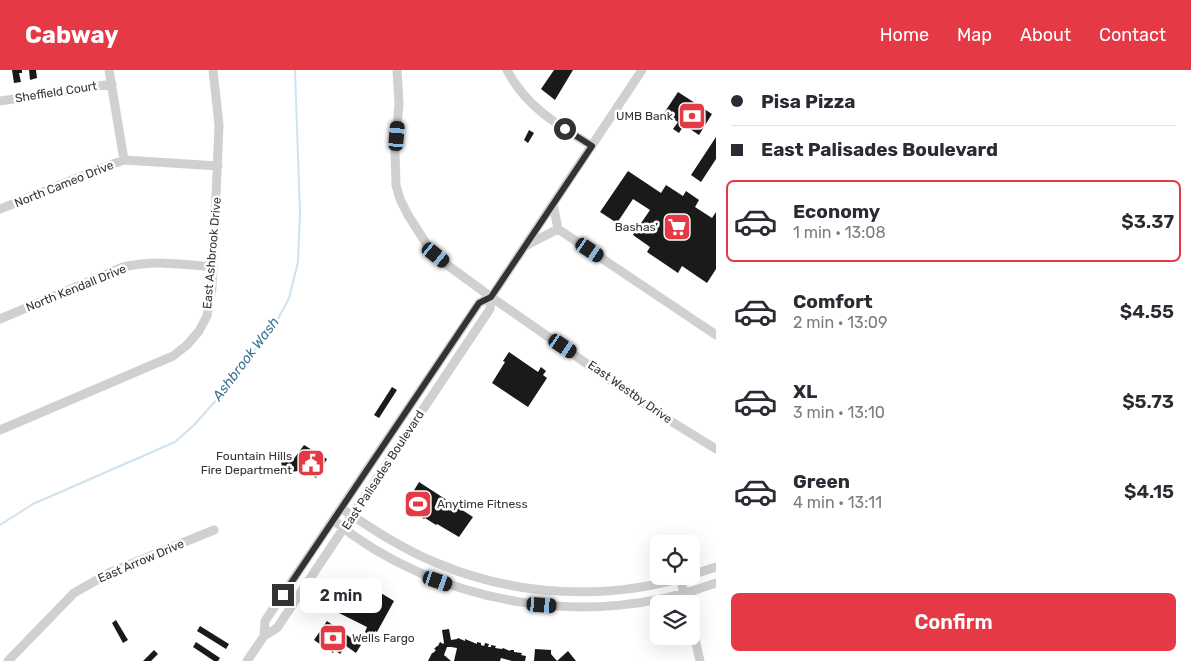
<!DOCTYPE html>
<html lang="en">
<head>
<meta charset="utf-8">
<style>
  body { margin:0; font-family:Rubik,sans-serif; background:#f7f7f7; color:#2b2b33; height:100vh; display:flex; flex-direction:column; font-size:19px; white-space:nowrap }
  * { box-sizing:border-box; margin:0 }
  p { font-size:16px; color:#7c7c81 }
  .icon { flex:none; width:28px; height:28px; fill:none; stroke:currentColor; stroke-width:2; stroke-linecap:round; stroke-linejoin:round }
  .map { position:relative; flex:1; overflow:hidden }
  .drawer { display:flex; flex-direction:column; background:#fff; width:475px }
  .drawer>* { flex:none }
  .top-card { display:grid; align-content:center; height:110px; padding:0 15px; background:#fff }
  .tools { position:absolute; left:650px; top:465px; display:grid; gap:10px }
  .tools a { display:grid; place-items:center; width:50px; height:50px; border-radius:8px; background:#fff; box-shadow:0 5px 20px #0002; font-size:25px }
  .end { position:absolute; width:22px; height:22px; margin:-11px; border:6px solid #333; background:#fff; box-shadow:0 0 0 2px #fff }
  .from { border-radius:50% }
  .bubble { position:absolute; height:35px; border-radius:8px; background:#fff; box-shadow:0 5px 20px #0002; font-size:16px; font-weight:600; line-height:35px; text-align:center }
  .car { position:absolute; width:15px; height:30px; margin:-15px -8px; border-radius:6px; box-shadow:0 0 4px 1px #0007; background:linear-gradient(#222 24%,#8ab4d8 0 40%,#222 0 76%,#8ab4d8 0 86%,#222 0) }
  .top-card b { display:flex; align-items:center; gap:18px; height:48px; font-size:19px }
  .top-card b+b { border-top:1px solid #e1e1e2 }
  .top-card i { width:12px; height:12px; background:#2b2b33 }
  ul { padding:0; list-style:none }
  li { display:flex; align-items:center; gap:15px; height:82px; margin:0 10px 8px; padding:0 5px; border:2px solid transparent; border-radius:8px }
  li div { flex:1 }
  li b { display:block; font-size:19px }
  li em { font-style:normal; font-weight:600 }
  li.on { border-color:#e63946 }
  li>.icon { width:45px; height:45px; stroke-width:1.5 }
  .action { display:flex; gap:10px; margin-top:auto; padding:10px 15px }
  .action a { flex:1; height:58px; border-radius:8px; background:#e63946; color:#fff; font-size:20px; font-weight:600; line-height:58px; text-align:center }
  header { display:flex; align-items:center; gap:30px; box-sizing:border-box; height:70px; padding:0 25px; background:#e63946; color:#fff }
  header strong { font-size:24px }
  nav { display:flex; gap:28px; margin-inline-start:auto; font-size:18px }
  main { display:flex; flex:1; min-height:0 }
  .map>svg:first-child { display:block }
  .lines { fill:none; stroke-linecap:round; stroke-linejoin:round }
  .stream { stroke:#cfe2ee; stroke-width:2 }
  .building { fill:#1a1a1a }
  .minor { stroke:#d0d0d0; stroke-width:9 }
  .route { stroke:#333; stroke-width:6 }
  .labels { text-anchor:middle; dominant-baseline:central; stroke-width:5; stroke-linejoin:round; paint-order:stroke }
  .street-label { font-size:12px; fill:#333; stroke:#fff }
  .poi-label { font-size:12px; fill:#333; stroke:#fff; text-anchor:end }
  .water-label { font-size:14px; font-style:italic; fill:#3f7597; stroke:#fff }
</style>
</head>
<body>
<header>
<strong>Cabway</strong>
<nav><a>Home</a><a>Map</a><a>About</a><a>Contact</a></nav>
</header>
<main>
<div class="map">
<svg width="716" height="591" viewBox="0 0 716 591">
  <rect width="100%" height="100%" fill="#fff"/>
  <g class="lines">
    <!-- stream -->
    <path class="stream" d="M0,455l33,-21 142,-62 19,-17 25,-28 59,-78 11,-21 9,-36 2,-49 -5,-143"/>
  </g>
  <!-- building -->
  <path class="building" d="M12,0h10v3h-3l2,9 -7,1z
    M29,0h7l1,8 -7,2z
    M554,0h19l-18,30 -14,-11z
    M678,22l34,22 -13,21 -15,-10 -5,8 -6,-4 5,-7 -14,-9z
    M529,60l5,3 -6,10 -4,-3z
    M716,67v22l-15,23 -10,-7z
    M628,101l33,22 5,-8 17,11 3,-5 13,9 -4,7 17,11 4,-6v57l-9,14 -25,-17 -4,7 -31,-21 3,-5 -17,-12 17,-25 -17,-11 -16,24 -17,-11z
    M509,282l29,20 3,-5 5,4 -3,4 4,3 -19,29 -36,-24 13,-21 -2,-1z
    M392,317l5,3 -18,28 -5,-3z
    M304,375l23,14 -11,19 -18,-12v5l-15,2 -2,-12 12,-1z
    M419,412l54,35 -14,20 -22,-13 -1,1 -11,-7 -1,1 -12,-8 -2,-14z
    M360,509l1,2 33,20 -17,31 -2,-1 -2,6 -8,-5 2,-5 -28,-14 3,-6 -1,-1 11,-23 -1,-1z
    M116,550l12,20 -5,3 -11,-20z
    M327,551l34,24 -5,8 -10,-7 -6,8 -5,-4 -2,3 -19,-13z
    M200,556l29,18 -3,5 -29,-18z
    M449,559l2,11 6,-1 1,-1 7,3v-2l12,5v-2l4,1v2l3,1 1,-3 4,1 -1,3h3v-2l5,1 -1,2 7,1 1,-1 7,3v-1h4v2l8,1 -1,2 5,1 -1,5h-13l-11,-3 -1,3h-46l3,-13 -6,-1h-4l-3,8 7,6h-23l4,-8h1l3,-3 -2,-1 3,-3h1l2,-4 3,2 1,-1 -2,-13z
    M196,572l24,16 -2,3h-4l-21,-14z
    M535,579l16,1v4l6,7 11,-10 8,10h-42z
    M154,580l4,4 -7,7h-8z"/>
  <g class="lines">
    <!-- minor -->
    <path class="minor" d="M109,0l15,90
      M397,0l2,34 -4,49 1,32 4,14 8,16 19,30 19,19 45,33 165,115 60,37
      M507,0c19,37 51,55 85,76
      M0,31l112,-17
      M553,134l5,25 158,106
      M0,139l102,-41 22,-8 94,6
      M527,175l31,-16
      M0,249l123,-52c32,-7 58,-3 90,0
      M0,360l173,-74 14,-11 12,-14 8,-15 5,-28 7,-163 -6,-55
      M341,438c31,21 63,42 98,56 77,32 169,37 249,12
      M333,450c104,85 257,111 383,63
      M691,505l25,-8
      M682,516l5,18
      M691,551l9,40
      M264,566l1,-15 214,-318 12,-6
      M8,591l66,-68 37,-21 103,-42
      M247,591l17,-25 13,-8 213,-319 1,-12 151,-227"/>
  </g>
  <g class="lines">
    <!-- route -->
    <path class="route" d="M283,525l196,-292 12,-6 101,-151 -27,-17"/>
  </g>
  <!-- icons -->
  <defs>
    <g id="bank-square" transform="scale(1.4375)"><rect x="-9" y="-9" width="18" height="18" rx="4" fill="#e63946" stroke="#fff"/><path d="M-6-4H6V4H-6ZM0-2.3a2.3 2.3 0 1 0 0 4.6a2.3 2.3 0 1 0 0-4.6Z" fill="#fff"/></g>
    <g id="supermarket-square" transform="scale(1.4375)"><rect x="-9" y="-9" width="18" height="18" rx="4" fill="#e63946" stroke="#fff"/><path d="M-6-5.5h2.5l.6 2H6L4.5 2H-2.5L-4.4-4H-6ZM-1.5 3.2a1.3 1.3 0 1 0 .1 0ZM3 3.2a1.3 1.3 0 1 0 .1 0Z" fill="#fff"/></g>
    <g id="civic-square" transform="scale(1.4375)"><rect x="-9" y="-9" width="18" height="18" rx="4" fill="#e63946" stroke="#fff"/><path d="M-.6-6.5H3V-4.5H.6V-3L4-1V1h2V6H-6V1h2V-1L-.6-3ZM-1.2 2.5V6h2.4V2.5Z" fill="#fff"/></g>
    <g id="stadium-square" transform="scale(1.4375)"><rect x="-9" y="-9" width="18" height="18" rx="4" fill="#e63946" stroke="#fff"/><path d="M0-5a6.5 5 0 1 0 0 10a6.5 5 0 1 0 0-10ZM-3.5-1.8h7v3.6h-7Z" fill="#fff"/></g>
  </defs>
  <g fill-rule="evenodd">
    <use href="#bank-square" x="692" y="46"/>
    <use href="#supermarket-square" x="677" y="157"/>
    <use href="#civic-square" x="311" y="393"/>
    <use href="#stadium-square" x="418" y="434"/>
    <use href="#bank-square" x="333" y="568"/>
  </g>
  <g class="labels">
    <!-- street labels -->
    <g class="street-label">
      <text transform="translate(56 22) rotate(-9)">Sheffield Court</text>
      <text transform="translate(64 114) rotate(-22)">North Cameo Drive</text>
      <text transform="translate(212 183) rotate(-85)">East Ashbrook Drive</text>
      <text transform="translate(76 218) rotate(-22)">North Kendall Drive</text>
      <text transform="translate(630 322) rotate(35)">East Westby Drive</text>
      <text transform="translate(383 400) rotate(-57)">East Palisades Boulevard</text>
      <text transform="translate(141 491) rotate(-23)">East Arrow Drive</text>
    </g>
    <!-- poi labels -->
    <g class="poi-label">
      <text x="673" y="46">UMB Bank</text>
      <text x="658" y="157">Bashas'</text>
      <text x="292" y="386">Fountain Hills<tspan x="292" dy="14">Fire Department</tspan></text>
      <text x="437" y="434" text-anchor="start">Anytime Fitness</text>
      <text x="352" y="568" text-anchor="start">Wells Fargo</text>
    </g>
    <!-- water labels -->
    <g class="water-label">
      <text transform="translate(246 289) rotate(-53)">Ashbrook Wash</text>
    </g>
  </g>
</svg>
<div class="tools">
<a><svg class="icon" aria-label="locate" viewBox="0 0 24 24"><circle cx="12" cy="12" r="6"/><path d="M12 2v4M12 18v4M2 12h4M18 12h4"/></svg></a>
<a><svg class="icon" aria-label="layers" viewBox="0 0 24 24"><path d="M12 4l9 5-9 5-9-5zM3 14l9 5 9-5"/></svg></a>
</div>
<i class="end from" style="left:565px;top:59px"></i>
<i class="end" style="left:283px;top:525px"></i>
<div class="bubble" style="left:300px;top:508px;width:82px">2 min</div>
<i class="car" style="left:397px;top:66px;rotate:5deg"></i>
<i class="car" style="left:590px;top:180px;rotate:124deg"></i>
<i class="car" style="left:436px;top:185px;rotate:129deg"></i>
<i class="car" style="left:563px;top:276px;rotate:124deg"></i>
<i class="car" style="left:438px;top:511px;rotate:109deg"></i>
<i class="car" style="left:542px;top:535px;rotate:94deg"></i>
</div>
<section class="drawer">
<div class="top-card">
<b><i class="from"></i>Pisa Pizza</b>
<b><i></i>East Palisades Boulevard</b>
</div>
<ul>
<li class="on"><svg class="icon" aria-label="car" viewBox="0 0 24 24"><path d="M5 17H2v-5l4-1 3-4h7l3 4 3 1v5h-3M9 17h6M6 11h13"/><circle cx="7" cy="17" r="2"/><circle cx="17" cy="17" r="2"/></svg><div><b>Economy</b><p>1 min · 13:08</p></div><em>$3.37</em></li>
<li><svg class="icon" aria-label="car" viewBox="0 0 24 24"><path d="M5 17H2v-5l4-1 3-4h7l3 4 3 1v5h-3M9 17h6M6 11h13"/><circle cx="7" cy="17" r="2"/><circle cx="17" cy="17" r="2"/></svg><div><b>Comfort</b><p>2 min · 13:09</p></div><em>$4.55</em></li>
<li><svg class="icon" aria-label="car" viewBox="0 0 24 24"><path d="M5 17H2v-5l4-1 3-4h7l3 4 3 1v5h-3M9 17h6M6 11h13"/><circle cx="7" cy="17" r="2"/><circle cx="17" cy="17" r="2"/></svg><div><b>XL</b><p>3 min · 13:10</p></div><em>$5.73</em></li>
<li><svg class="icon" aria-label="car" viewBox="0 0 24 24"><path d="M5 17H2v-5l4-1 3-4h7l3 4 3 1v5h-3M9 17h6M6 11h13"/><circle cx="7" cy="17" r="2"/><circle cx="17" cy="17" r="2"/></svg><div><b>Green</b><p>4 min · 13:11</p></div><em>$4.15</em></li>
</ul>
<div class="action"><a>Confirm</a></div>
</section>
</main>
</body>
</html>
